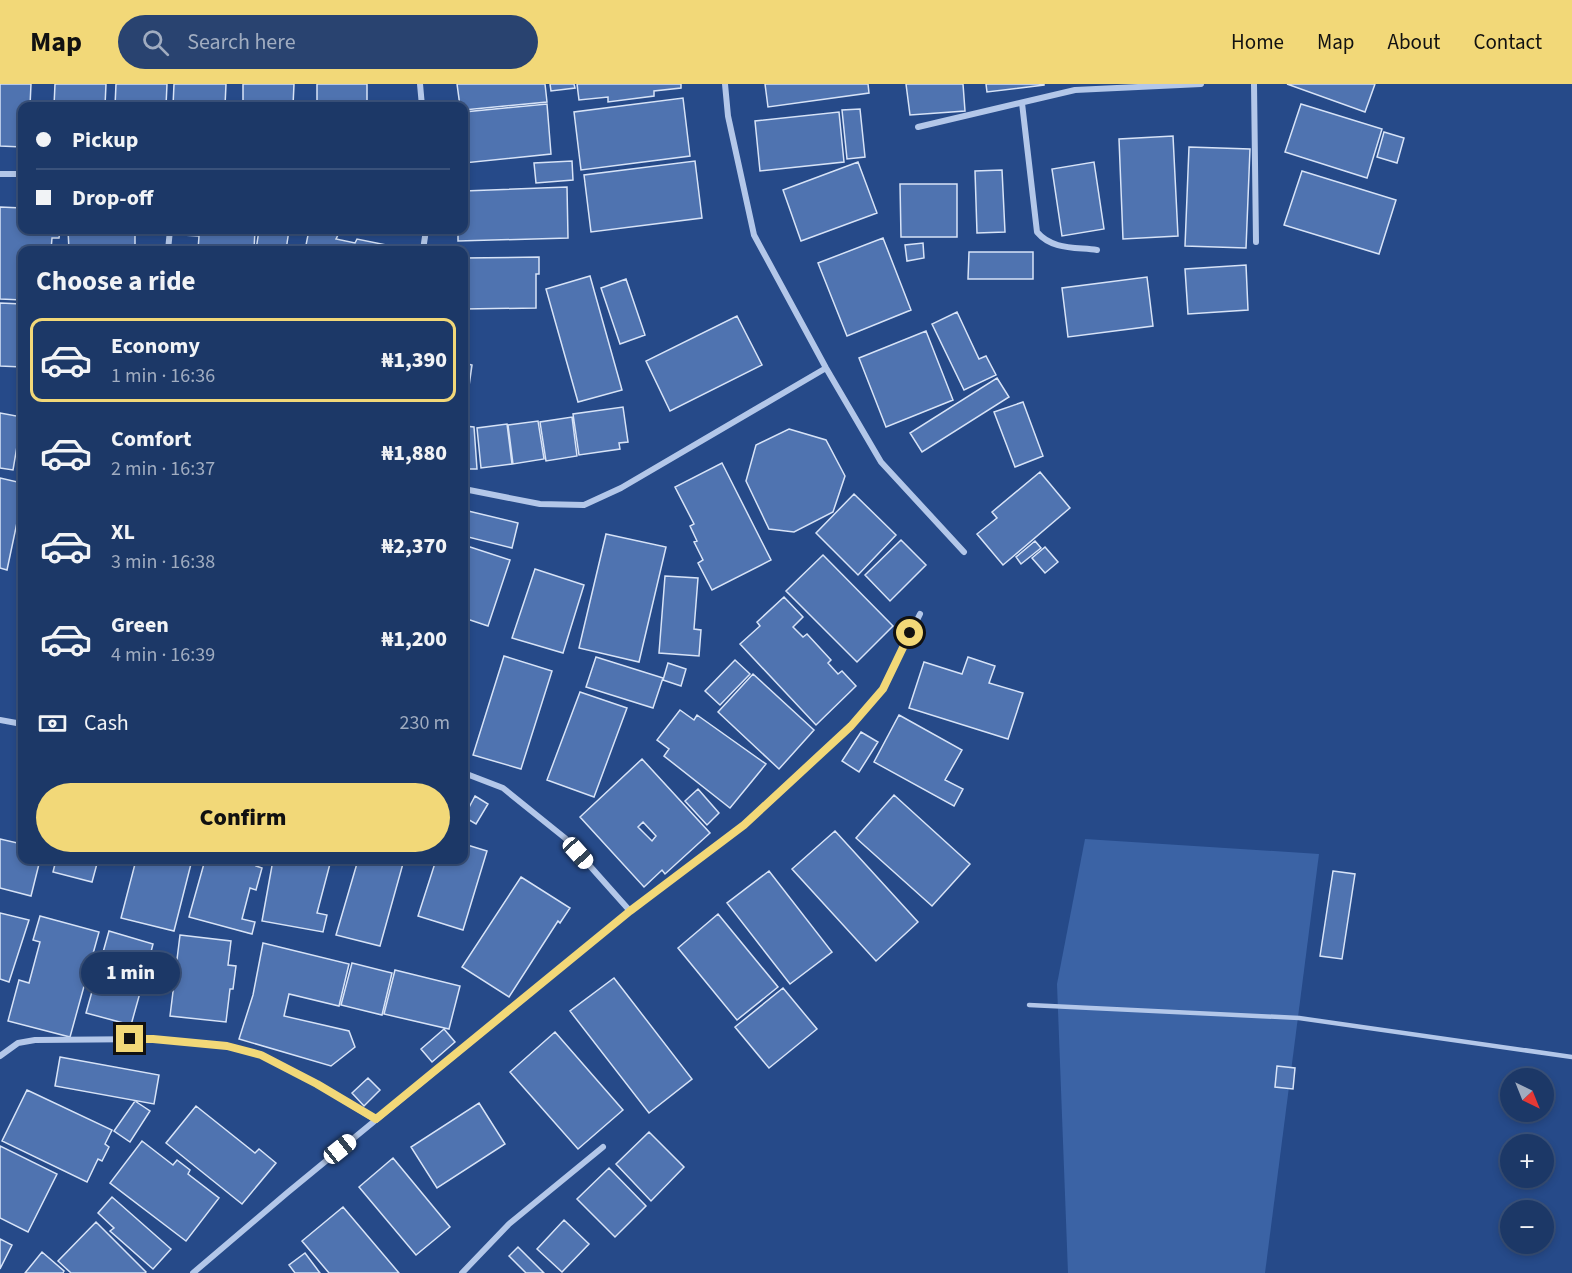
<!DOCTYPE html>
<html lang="en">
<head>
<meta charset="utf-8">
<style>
  body { margin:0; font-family:"Source Sans 3",sans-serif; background:#294370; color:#f1f3f6; height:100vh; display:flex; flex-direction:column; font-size:22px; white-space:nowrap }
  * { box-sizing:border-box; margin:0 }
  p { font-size:20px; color:#a0acc0 }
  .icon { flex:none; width:33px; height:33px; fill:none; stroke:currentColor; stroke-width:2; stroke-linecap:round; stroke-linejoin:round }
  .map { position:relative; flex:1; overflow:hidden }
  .panel { position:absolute; left:18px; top:162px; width:450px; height:618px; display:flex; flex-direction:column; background:#1c3867; border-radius:12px; box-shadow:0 3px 9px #0003,0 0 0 2px #3a527b }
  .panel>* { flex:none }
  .guide { position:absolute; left:18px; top:18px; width:450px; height:132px; border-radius:12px; box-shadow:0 3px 9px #0003,0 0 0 2px #3a527b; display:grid; align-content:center; height:132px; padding:0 18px; background:#1c3867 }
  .needle { width:39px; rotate:137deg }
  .tools { position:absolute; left:1500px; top:984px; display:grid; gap:12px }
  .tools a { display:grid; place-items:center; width:54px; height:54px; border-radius:50%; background:#1c3867; box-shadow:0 3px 9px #0003,0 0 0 2px #3a527b; font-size:30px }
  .end { position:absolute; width:27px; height:27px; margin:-14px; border:8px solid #f2d878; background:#111; box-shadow:0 0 0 3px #111 }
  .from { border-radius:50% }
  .bubble { position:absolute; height:42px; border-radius:21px; background:#1c3867; box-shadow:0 3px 9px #0003,0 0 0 2px #3a527b; font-size:20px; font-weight:800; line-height:42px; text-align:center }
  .car { position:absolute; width:18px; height:36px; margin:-18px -9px; border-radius:8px; box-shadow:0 0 4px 2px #0007; background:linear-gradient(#fff 24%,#345 0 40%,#fff 0 76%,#345 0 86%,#fff 0) }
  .guide b { display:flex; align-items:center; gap:21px; height:57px; font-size:22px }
  .guide b+b { border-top:2px solid #3a527b }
  .guide i { width:15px; height:15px; background:#f1f3f6 }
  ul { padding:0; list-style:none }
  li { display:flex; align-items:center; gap:18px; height:84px; margin:0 12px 9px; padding:0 6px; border:3px solid transparent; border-radius:12px }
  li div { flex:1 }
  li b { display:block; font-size:22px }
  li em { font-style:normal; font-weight:800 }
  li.on { border-color:#f2d878 }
  li>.icon { width:54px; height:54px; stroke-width:1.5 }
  h2 { padding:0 18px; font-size:27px; line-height:72px }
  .pay { display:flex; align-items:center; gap:15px; height:66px; padding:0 18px; font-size:22px }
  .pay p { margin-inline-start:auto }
  .action { display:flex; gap:12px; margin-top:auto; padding:12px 18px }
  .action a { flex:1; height:69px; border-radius:36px; background:#f2d878; color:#111; font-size:24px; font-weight:800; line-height:69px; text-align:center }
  header { display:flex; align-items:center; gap:36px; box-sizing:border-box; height:84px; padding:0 30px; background:#f2d878; color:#111 }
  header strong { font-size:28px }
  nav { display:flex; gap:33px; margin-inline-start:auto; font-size:21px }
  .search { width:420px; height:54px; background:#294370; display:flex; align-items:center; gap:15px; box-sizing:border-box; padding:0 21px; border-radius:33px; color:#a0acc0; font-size:22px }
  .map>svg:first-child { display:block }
  .green { fill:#3b63a5 }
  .building { fill:#4f73b0; stroke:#d7e3f7; stroke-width:1.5; fill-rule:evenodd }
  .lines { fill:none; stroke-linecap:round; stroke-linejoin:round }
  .service { stroke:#b3c7e9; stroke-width:4.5 }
  .minor { stroke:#b3c7e9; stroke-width:6 }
  .route { stroke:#f2d878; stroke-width:8 }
</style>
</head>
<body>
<header>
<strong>Map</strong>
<div class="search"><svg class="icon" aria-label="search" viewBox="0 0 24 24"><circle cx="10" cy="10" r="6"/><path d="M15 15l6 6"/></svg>Search here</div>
<nav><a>Home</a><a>Map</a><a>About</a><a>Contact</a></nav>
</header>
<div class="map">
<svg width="1572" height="1189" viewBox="0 0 1572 1189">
  <rect width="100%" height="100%" fill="#264a89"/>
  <!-- green -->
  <path class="green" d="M1085,755l234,15 -54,419h-197l-11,-289z"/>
  <!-- building -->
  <path class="building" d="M0,0h31l-1,22h-8v41l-22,-1z
    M55,0h51l-1,22h-51z
    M116,0h51l-1,22h-51z
    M174,0h52l-1,22h-52z
    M243,0h51l-1,22h-50z
    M317,0h50v22h-50z
    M457,0h88l2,18 -83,8v-4h-4z
    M550,0h24l1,4 -24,3z
    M577,0h104v4l-27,3v5l-46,6v-5l-29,3z
    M765,0h103l1,9 -101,14z
    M906,0h57l2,27 -55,4z
    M986,0h58v1l-57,7z
    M1287,0h88l-10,28z
    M683,14l7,58 -109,14 -7,-58z
    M547,20l4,50 -87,9v-51z
    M1301,20l81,25 -15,49 -82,-26z
    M860,25l5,48 -18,2 -5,-49z
    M839,28l5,50 -84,9 -5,-50z
    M1384,48l20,6 -7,25 -20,-6z
    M1173,52l5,100 -55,3 -4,-100z
    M1189,63l61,2 -4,99 -61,-2z
    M572,77l1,19 -37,3 -2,-20z
    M695,77l7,57 -111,14 -7,-57z
    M858,78l19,51 -76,28 -18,-51z
    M1094,78l10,67 -42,7 -10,-67z
    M1002,86l3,62 -28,1 -2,-62z
    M1302,87l94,29 -17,54 -95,-29z
    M900,100h57v53h-56z
    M567,103l1,51 -110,3v-11h6v-39z
    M0,123l22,1v22h38l-1,8h-7l-1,12h-29v50l-22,-1z
    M68,146h67v20h-66z
    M183,146h72l-1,20h-56l1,-14 -16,-1z
    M259,146h30l-3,20h-30z
    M309,146l29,5 -2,4 19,4 2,-4 54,11h-106z
    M883,154l28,72 -64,26 -29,-73z
    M923,159l1,15 -17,3 -2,-16z
    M969,168h64v27h-65z
    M539,173v17h-3v34l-72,1v-51z
    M1246,181l2,45 -60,4 -3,-45z
    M590,192l32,114 -44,12 -32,-113z
    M1147,193l6,49 -85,11 -6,-49z
    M626,195l19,56 -25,9 -19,-56z
    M0,219l22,1v63l-22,-1z
    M957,228l22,47 7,-3 10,19 -32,15 -32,-66z
    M737,232l25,49 -92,46 -24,-50z
    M926,247l27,69 -67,27 -27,-69z
    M464,279l8,2 -8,56z
    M997,294l12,19 -87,55 -12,-19z
    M1023,318l20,54 -28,11 -21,-55z
    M623,323l5,35 -9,1 1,6 -41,6 -6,-41z
    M0,329l22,4 -9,53 -13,-2z
    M572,333l5,39 -31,5 -6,-39z
    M538,337l6,38 -31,5 -5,-39z
    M507,340l5,40 -31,4 -4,-40z
    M464,342l10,1 3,42h-13z
    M789,345l37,11 19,36 -12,36 -39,20 -25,-3 -23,-48 10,-36z
    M722,379l49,97 -59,30 -14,-27 5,-3 -9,-18 3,-1 -7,-15 4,-2 -19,-37z
    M1040,388l30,36 -67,57 -26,-31 20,-16 -5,-6z
    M0,394l22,5v16l-15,71 -7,-2z
    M854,410l42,41 -38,40 -42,-42z
    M464,426l54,13 -6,25 -48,-12z
    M606,450l60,13 -27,115 -60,-14z
    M901,456l25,25 -36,36 -25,-26z
    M1035,457l6,7 -20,16 -5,-7z
    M464,461l46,15 -22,66 -24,-8z
    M1045,463l13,15 -13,11 -13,-15z
    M823,471l70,71 -36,36 -71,-71z
    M535,485l49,16 -21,68 -51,-15z
    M665,492l33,2 -4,51 7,1 -2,26 -40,-3z
    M784,513l19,20 -10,10 10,10 4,-3 24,26 -3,3 10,11 4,-3 14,15 -40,39 -76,-81 20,-18 -3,-4z
    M504,572l48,15 -31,98 -48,-14z
    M596,573l67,21 -10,30 -67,-21z
    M968,573l27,9 -6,17 34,10 -15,46 -99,-31 15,-46 38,12z
    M735,576l15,14 -30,31 -15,-14z
    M668,579l18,6 -5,17 -18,-6z
    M753,590l61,56 -35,39 -61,-57z
    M580,608l47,16 -33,89 -47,-17z
    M680,626l14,10 3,-5 69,49 -36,44 -66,-52 5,-7 -12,-9z
    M899,631l63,35 -17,30 18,9 -9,17 -80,-44z
    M861,648l17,10 -19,30 -17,-11z
    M642,675l68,74 -45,41 -3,-4 -18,17 -64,-70zM643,738l13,14 -4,5 -14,-14z
    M698,705l21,24 -12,12 -22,-24z
    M894,711l76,69 -38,42 -76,-68z
    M475,712l13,8 -12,20 -12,-7z
    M835,747l83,91 -42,39 -84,-92z
    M0,755l22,5v16h18l-9,36 -31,-8z
    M464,760l23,7 -24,79 -45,-14 18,-56h28z
    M56,776h42l-6,22 -39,-10z
    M136,776h56l-18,71 -53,-13z
    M205,776h53l-2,6 6,2 -6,22 -6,-2 -8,31 13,3 -3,12 -63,-17z
    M273,776h58l-14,53 10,2 -4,17 -61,-11z
    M358,776h46l-24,86 -44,-11z
    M769,787l63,81 -42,32 -63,-81z
    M1333,787l22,3 -13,85 -22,-3z
    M521,793l49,31 -10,15 -2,-2 -49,76 -47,-30z
    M0,829l29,7 -20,62 -9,-3z
    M718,830l60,73 -41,33 -59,-72z
    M40,832l59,16 -29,105 -62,-16 11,-41 10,3 11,-41 -7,-2z
    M109,847l44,13 -7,27 5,1 -3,11 -5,-1 -12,43 -45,-12z
    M180,851l51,6 -3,24 8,1 -3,23h-3l-4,33 -56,-6z
    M263,859l86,21 -10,42 -50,-12 -5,22 65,15 6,16 -24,19 -92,-27 14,-44z
    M352,879l40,10 -10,42 -41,-10z
    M395,886l65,16 -11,43 -65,-15z
    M614,894l78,101 -43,34 -79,-102z
    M783,904l34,41 -48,39 -34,-41z
    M444,945l11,13 -23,20 -11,-13z
    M555,948l68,78 -45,39 -68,-77z
    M60,973l99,18 -5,29 -99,-18z
    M1277,982l18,2 -2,21 -18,-2z
    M368,994l12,12 -16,16 -12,-13z
    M27,1006l85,40 -7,14 4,3 -7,14 -4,-2 -11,23 -85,-41z
    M135,1017l15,10 -20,31 -16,-11z
    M479,1019l26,41 -68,44 -26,-41z
    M196,1022l59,47 4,-4 17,14 -34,41 -76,-61z
    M649,1048l35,35 -33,34 -35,-37z
    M142,1057l31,24 4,-5 13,10 -2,4 31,24 -33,43 -76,-58z
    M0,1062l57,28 -29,58 -28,-14z
    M393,1074l57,69 -34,28 -57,-68z
    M609,1084l37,38 -31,31 -38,-38z
    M112,1113l59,52 -18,20 -43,-38 4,-3 -16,-15z
    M343,1123l56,66h-70l-27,-32z
    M564,1136l25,24 -27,28 -25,-23z
    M96,1138l50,50 -1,1h-74l-13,-12z
    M0,1155l12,6 -12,24z
    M518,1163l26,26h-18l-17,-17z
    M42,1168l22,19 -1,2h-38z
    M305,1169l15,20h-25l-6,-8z"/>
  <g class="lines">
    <!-- service -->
    <path class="service" d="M1029,921l270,13 273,39"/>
    <!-- minor -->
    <path class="minor" d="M420,0l2,22
      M725,0l3,32 26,119 72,133 55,94 83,90
      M1254,0l2,158
      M1022,19l15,129c15,18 39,15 60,18
      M918,43l157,-37 126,-6
      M0,90h22
      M168,166l2,-20
      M423,166l3,-20
      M464,405l76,15 44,1 37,-17 205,-120
      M0,636l22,4
      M464,689l39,15 62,50 65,73
      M0,972l18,-13 17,-3 118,-1 74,7 34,9 56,29 59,36
      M193,1189l94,-80 343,-282 114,-86 107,-99 32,-37 37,-75
      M462,1189l47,-49 94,-77"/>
  </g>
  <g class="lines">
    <!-- route -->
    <path class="route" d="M130,955h23l74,7 34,9 56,29 59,35 254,-208 114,-86 107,-99 32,-37 27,-56"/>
  </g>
</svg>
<div class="tools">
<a><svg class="needle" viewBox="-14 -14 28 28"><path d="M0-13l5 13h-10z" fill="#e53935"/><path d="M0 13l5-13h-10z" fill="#a0acc0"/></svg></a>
<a>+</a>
<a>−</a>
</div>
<i class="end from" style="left:910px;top:549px"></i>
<i class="end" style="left:130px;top:955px"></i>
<div class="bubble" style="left:81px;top:868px;width:99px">1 min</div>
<i class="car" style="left:578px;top:769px;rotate:138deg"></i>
<i class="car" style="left:340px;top:1065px;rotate:51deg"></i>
<div class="guide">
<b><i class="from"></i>Pickup</b>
<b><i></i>Drop-off</b>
</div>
<section class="panel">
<h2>Choose a ride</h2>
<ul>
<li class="on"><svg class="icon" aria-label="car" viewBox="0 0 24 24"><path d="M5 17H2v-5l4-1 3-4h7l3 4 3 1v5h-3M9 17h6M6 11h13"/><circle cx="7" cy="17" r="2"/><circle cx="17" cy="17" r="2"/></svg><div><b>Economy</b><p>1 min · 16:36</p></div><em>₦1,390</em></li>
<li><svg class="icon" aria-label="car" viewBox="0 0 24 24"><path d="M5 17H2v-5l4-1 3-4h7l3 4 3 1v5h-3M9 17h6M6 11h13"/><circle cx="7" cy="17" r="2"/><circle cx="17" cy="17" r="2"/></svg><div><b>Comfort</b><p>2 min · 16:37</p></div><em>₦1,880</em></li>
<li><svg class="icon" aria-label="car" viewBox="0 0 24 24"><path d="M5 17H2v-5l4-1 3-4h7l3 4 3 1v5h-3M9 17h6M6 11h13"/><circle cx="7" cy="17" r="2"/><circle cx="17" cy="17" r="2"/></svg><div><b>XL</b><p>3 min · 16:38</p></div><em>₦2,370</em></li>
<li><svg class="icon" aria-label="car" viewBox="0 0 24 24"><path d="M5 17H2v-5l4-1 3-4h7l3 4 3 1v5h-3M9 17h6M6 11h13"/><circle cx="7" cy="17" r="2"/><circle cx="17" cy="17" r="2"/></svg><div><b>Green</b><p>4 min · 16:39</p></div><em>₦1,200</em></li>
</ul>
<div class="pay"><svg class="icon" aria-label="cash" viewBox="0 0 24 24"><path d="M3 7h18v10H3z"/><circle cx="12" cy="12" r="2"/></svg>Cash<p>230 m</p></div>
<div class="action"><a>Confirm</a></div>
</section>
</div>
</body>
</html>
